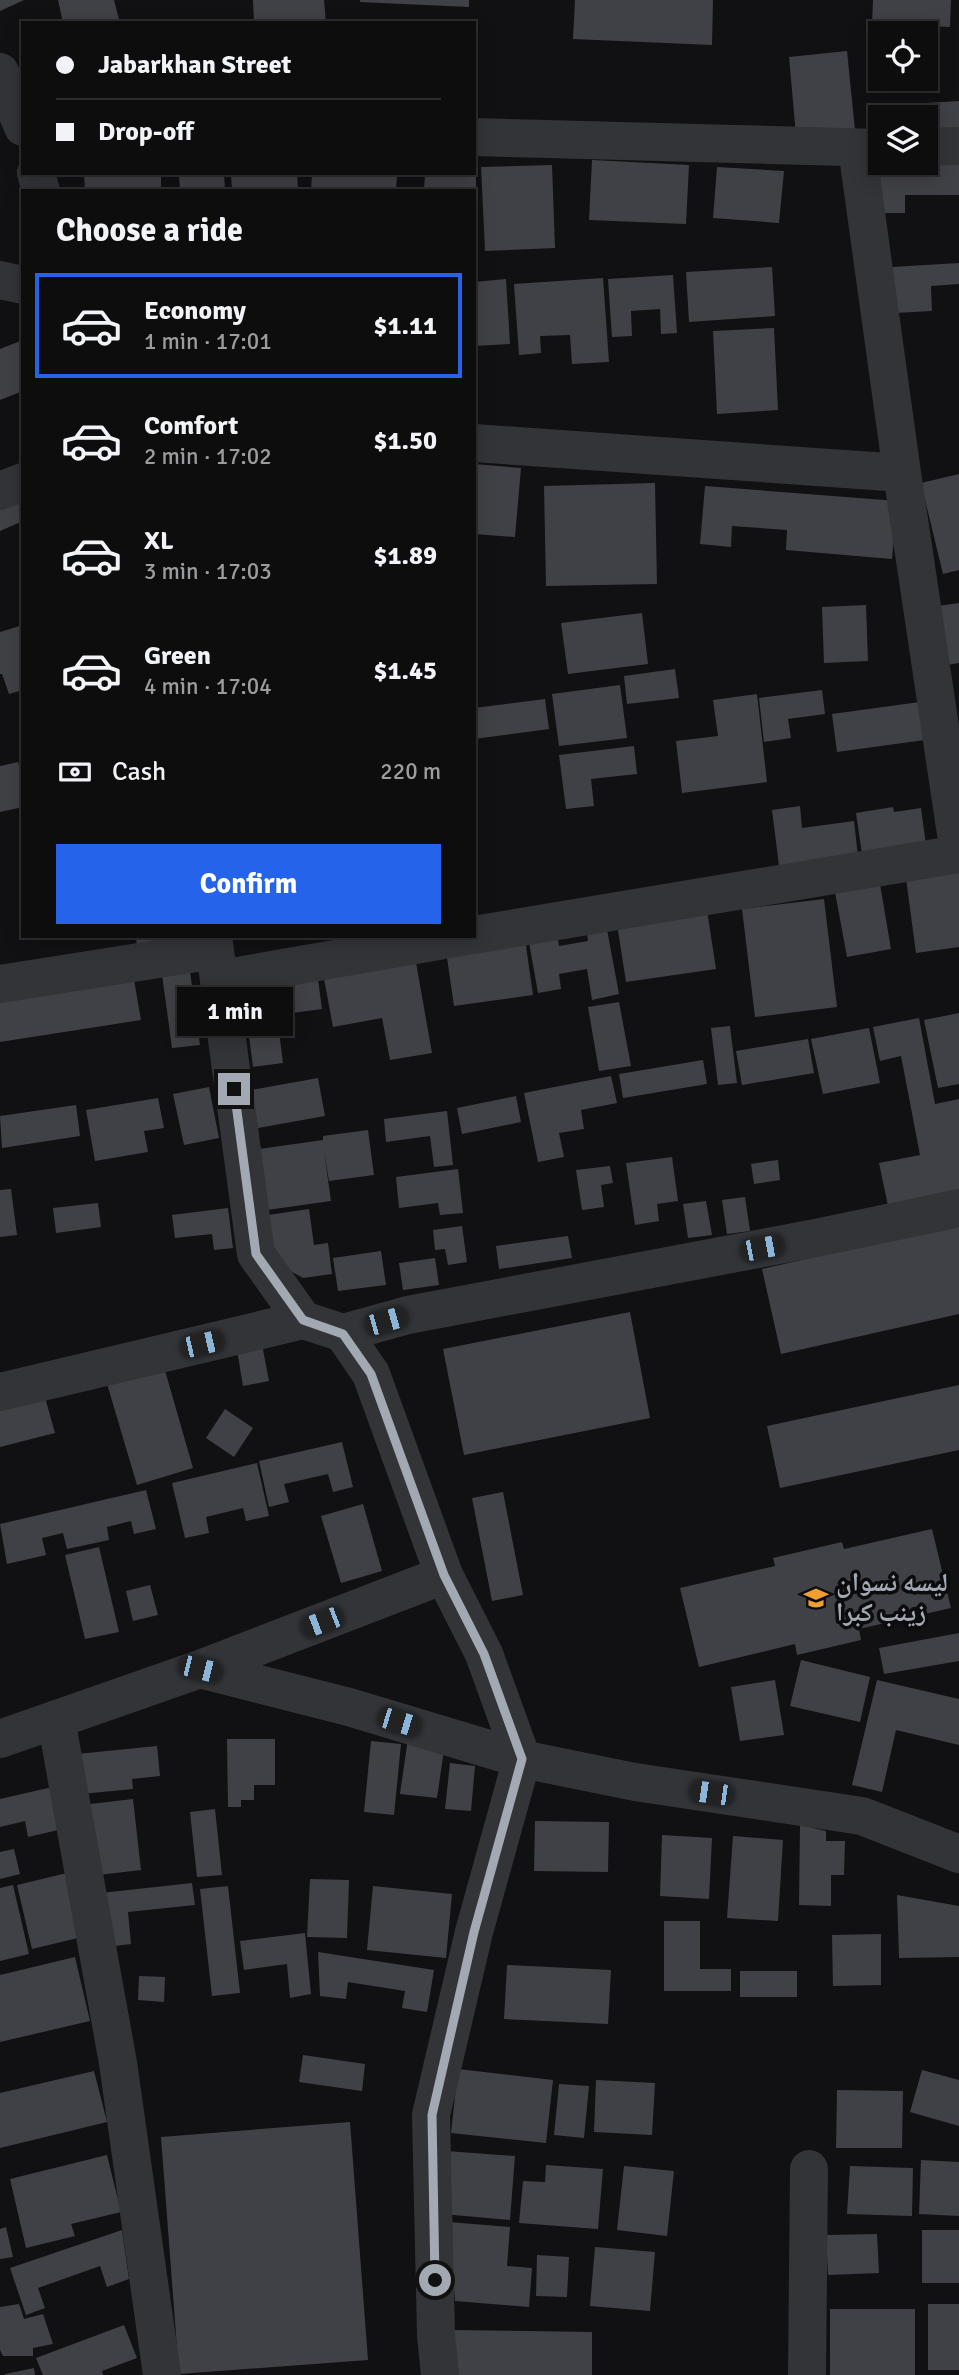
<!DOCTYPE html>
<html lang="en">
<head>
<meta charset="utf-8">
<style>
  body { margin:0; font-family:Signika,"Noto Naskh Arabic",sans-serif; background:#1b1b1c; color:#f1f3f6; height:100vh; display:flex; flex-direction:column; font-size:26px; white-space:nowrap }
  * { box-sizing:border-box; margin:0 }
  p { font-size:23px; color:#9a9c9e }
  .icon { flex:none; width:38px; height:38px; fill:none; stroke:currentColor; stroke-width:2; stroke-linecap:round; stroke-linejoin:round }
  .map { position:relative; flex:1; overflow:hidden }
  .panel { position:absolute; left:21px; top:189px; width:455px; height:749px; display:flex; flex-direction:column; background:#0d0d0e; border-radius:0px; box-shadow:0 4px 18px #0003,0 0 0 2px #2d2d2e }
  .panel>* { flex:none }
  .banner { position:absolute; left:21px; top:21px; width:455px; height:154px; border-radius:0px; box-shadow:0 4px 18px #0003,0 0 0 2px #2d2d2e; display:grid; align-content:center; height:154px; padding:0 35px; background:#0d0d0e }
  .controls { position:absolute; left:868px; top:21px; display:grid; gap:14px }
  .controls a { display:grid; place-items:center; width:70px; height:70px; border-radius:0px; background:#0d0d0e; box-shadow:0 4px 18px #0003,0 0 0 2px #2d2d2e; font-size:35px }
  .end { position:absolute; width:32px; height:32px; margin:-16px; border:9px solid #a3a9b3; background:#111; box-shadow:0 0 0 4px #111 }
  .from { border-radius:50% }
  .bubble { position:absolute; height:49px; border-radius:0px; background:#0d0d0e; box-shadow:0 4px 18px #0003,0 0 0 2px #2d2d2e; font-size:23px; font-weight:700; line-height:49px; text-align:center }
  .car { position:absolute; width:21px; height:42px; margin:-21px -10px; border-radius:9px; box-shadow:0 0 5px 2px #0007; background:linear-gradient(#222 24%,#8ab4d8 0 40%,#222 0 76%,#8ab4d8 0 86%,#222 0) }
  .banner b { display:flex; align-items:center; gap:24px; height:66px; font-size:26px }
  .banner b+b { border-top:2px solid #2d2d2e }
  .banner i { width:18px; height:18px; background:#f1f3f6 }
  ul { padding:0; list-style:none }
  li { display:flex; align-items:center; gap:21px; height:105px; margin:0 14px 10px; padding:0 21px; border:4px solid transparent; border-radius:0px }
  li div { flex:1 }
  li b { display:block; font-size:26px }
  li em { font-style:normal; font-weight:700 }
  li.active { border-color:#2563eb }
  li>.icon { width:63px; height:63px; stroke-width:1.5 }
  h2 { padding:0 35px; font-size:32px; line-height:84px }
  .pay { display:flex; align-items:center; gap:18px; height:77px; padding:0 35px; font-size:26px }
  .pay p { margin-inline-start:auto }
  .cta { display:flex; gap:14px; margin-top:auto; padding:14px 35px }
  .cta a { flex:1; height:80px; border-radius:0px; background:#2563eb; color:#fff; font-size:28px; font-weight:700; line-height:80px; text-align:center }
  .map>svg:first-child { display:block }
  .building { fill:#404146 }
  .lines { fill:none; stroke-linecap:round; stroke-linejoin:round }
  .minor { stroke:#323438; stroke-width:38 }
  .route { stroke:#a3a9b3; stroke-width:9 }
  .labels { text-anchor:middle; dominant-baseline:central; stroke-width:7; stroke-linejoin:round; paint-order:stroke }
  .poi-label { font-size:26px; font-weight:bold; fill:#a3a9b3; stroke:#0c0c0e; text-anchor:start }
</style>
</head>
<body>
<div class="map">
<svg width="959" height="2375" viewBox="0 0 959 2375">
  <rect width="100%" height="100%" fill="#111113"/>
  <!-- building -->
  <path class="building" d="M0,0h24l-24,11z
    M58,0h56l6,23h-57z
    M253,0h71l2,23h-72z
    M360,0h109v7l-109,-5z
    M575,0h138l-1,45 -139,-6z
    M873,0h78l-1,27 -78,-3z
    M847,51l8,79 -59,5 -7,-78z
    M959,101v37l-32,1 -2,-36z
    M592,160l97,5 -3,59 -97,-4z
    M880,163h79v32h-54v18h-25z
    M552,165l3,83 -70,3 -4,-84z
    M717,167l67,4 -5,52 -66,-5z
    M84,173h77v17l-76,1z
    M179,173h45l1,18h-45z
    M231,173h66l1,18h-66z
    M312,173h85l-1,18h-85z
    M425,173h51v18h-52z
    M959,263v21l-28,2 1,25 -37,2 -3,-46z
    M772,267l3,49 -86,6 -3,-50z
    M673,275l4,58 -16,1 -1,-25 -29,2 1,25 -20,1 -4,-58z
    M603,278l6,84 -37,2 -2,-29 -30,1 1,17 -22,2 -5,-71z
    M506,279l4,65 -36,2v-64z
    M774,328l4,82 -61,4 -4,-83z
    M23,340v51l-23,9v-51z
    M474,464l47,4 -6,69 -41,-3z
    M959,474v96l-16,4 -22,-91z
    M655,483l2,101 -111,2 -2,-100z
    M705,486l192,15 -5,58 -106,-9 1,-20 -55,-4 -1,21 -31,-3z
    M23,490v31l-23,10v-32z
    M959,603v60l-12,2 -9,-59z
    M866,605l2,56 -44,2 -2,-56z
    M642,613l6,51 -80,10 -7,-51z
    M23,625v65l-14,4 -7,-20h-2v-42z
    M675,669l4,29 -52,6 -3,-28z
    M620,685l7,53 -68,8 -7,-52z
    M822,690l3,24 -37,5 3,19 -27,4 -5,-44z
    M757,694l10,88 -85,11 -6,-52 42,-5 -5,-36z
    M545,699l4,30 -75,10v-31z
    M927,701l5,38 -95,13 -5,-38z
    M634,746l3,28 -46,5 3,27 -28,3 -7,-54z
    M18,762l5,19v26l-23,5v-46z
    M800,806l2,22 52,-7 4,35 -79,10 -7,-56z
    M893,807l1,5 27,-4 5,37 -63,16 -7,-48z
    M959,864v83l-43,6 -11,-82z
    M880,884l11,65 -44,8 -12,-65z
    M824,899l13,108 -82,10 -13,-108z
    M707,910l9,59 -90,13 -9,-58z
    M606,924l13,70 -27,6 -5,-31 -28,5 2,15 -23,4 -10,-56 29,-5 2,14 29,-5 -2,-14z
    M136,936h57l-56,14z
    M525,939l8,56 -79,11 -8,-55z
    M414,951l18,102 -42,7 -8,-42 -49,9 -11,-59z
    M189,964l11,81 -28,3 -11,-81z
    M317,972l5,37 -45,6 6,48 -30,4 -11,-85z
    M133,974l8,46 -141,22v-46z
    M619,1002l12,64 -32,5 -11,-64z
    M959,1013v71l-21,4 -14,-68z
    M919,1018l16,86 24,-5v93l-71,14 -9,-43 41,-8 -19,-99 -21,5 -7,-34z
    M730,1026l7,57 -19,2 -7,-57z
    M869,1028l11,55 -57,11 -12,-55z
    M808,1039l6,34 -72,12 -6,-34z
    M703,1060l4,24 -84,14 -4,-24z
    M611,1076l6,27 -36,7 3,19 -25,4 5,24 -26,5 -14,-69z
    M318,1078l7,38 -67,12 -7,-38z
    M209,1087l10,51 -35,7 -11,-51z
    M516,1096l5,26 -59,12 -5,-26z
    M158,1098l6,30 -20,3 4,21 -53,9 -9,-51z
    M76,1105l4,31 -78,12 -2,-32z
    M447,1111l6,54 -19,2 -4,-31 -44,6 -2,-23z
    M368,1130l6,45 -45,6 -5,-30 7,50 -64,9 -8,-61 64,-9v-4z
    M672,1157l6,44 -21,3 2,17 -24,4 -9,-62z
    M778,1160l2,20 -26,4 -3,-20z
    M610,1166l3,17 -12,2 3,22 -22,3 -6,-40z
    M458,1169l5,44 -23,2 -2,-12 -39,5 -3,-31z
    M11,1189l6,46 -17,2v-47z
    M745,1197l5,34 -23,3 -5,-34z
    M706,1201l6,34 -24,3 -5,-34z
    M98,1203l3,24 -45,6 -3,-25z
    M228,1208l5,40 -19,2 -2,-16 -37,4 -3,-23z
    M309,1209l5,36 14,-2 4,31 -29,4 -29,-16 -6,-47z
    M959,1224v90l-178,40 -19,-85z
    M462,1226l5,36 -19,3 -3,-16 -10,1 -2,-20z
    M568,1236l4,22 -73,11 -3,-23z
    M381,1251l5,34 -48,6 -5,-33z
    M435,1258l4,27 -36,5 -4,-27z
    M630,1312l20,106 -186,37 -21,-106z
    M261,1339l8,42 -26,5 -7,-42z
    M162,1360l31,108 -56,17 -32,-108z
    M959,1385v65l-179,38 -13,-62z
    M43,1390l12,43 -55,14v-46z
    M225,1409l28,19 -19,29 -28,-19z
    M342,1442l11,45 -20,5 -5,-18 -44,10 5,18 -20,5 -10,-46z
    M257,1463l12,53 -23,5 -3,-13 -37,9 3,16 -24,5 -13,-55z
    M146,1490l10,39 -22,5 -3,-13 -24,6 2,13 -42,9 -4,-16 -21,5 4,17 -39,9 -7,-40z
    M503,1492l20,103 -31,6 -20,-103z
    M363,1504l19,67 -41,12 -20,-67z
    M932,1529l19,79 -92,21 2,11 -64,15 -2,-11 -96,23 -19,-79 95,-22 -2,-8 69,-16 2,7z
    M99,1547l20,85 -34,7 -20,-84z
    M150,1585l8,30 -25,6 -7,-30z
    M959,1633v28l-75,13 -5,-26z
    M801,1660l69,17 -10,45 -70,-16z
    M775,1680l9,55 -44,6 -9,-54z
    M877,1680l82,19v46l-63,-15 -14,62 -30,-7z
    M408,1738l37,5 -8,55 -37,-4z
    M227,1739h48v46h-21v15h-13v7h-13z
    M371,1741l30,3 -7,71 -30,-3z
    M157,1746l3,30 -28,3 1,10 -52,5 -4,-40z
    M450,1763l25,3 -4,45 -26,-2z
    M57,1786l10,42 -39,9 -3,-16 -25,6v-28z
    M133,1799l8,71 -51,6 -8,-71z
    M215,1809l7,66 -25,2 -7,-65z
    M535,1821l74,1 -1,50 -74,-1z
    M800,1825l26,6v10h19l-1,34h-13v31l-32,-1z
    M662,1835l50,3 -3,61 -49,-3z
    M733,1836l50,4 -5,81 -51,-3z
    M14,1849l6,25 -20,5v-27z
    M67,1873l15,64 -50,12 -15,-64z
    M310,1879l39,1 -2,58 -40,-1z
    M192,1883l3,22 -67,7 3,32 -24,3 -6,-54z
    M13,1885l16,69 -29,7v-73z
    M228,1886l12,107 -28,3 -12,-107z
    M373,1886l79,8 -6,64 -79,-8z
    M897,1895l62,11v51l-60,1z
    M664,1921h36v48h31v22h-67z
    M305,1933l6,61 -21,4 -3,-34 -43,6 -4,-29z
    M881,1934v51l-48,1 -1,-51z
    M318,1952l116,18 -7,42 -25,-4 3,-17 -57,-9 -2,17 -26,-3z
    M75,1957l15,64 -90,21v-67z
    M507,1965l104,5 -3,54 -104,-5z
    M740,1971h57v26h-57z
    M139,1976l26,1 -1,25 -26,-2z
    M303,2055l62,9 -3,27 -63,-9z
    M458,2069l95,11 -7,63 -95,-10z
    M922,2070l37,10v46l-49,-14z
    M94,2071l13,51 -107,26v-55z
    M596,2080l59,3 -3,52 -58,-3z
    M559,2084l30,2 -5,52 -30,-3z
    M837,2090l66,1 -1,57h-66z
    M350,2122l18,238 -189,14 -18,-237z
    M446,2151l69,5 -5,64 -68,-6z
    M107,2155l14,57 -50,12 4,12 -49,12 -16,-69z
    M921,2160l38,2v54l-40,-2z
    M546,2165l57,4 -5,60 -79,-6 4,-42 22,1z
    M624,2166l50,5 -7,65 -50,-6z
    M850,2166l63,2 -1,48 -65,-2z
    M449,2222l61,5 -3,39 25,2 -3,39 -74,-6z
    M6,2227l7,30 -13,2v-30z
    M122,2230l7,49 -22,8 -7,-21 -62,22 7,20 -19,7 -16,-47z
    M922,2230h37v53h-37z
    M877,2234l2,39 -51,2 -2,-40z
    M595,2247l60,5 -5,59 -60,-5z
    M537,2255l32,2 -2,40 -31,-1z
    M19,2304l5,15 19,-5 10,30 -20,4v8h-30l-3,-6v-43z
    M928,2304h31v66h-31z
    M830,2309h85v66h-85z
    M124,2325l13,33 -35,13 1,4h-60l-7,-17z
    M452,2330l140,2v43h-140z
    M34,2368l1,7h-30v-1z"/>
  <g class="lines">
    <!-- minor -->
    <path class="minor" d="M0,72l23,55
      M474,137l406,11
      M926,147l33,-1
      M857,148l45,325 57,381
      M36,173l5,18
      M0,280l23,5
      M474,443l428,30
      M0,491l23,-9
      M474,935l485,-81
      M213,936l43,318 47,66
      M220,979l247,-43
      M0,984l215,-34
      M343,1333l65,-18 408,-77 143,-30
      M0,1392l303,-72 40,13 28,41 73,201 40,79 38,105
      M200,1669l149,38 173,52 113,23 227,34 97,38
      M56,1719l62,344 44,312
      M0,1739l200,-70 244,-94
      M440,2375l-4,-40 -5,-220 43,-183 48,-173
      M807,2375l2,-206"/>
  </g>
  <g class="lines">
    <!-- route -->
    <path class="route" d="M234,1089l22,165 47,66 40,14 28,40 73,201 40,79 38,105 -48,173 -42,183 3,165"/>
  </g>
  <!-- icons -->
  <defs>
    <g id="school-bare" transform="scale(1.89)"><path d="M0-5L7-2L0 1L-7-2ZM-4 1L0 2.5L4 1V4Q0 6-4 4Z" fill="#ee9f2e" stroke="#0c0c0e" stroke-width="2.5" paint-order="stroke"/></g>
  </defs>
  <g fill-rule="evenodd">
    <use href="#school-bare" x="816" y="1598"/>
  </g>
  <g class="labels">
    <!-- poi labels -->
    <g class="poi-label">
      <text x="836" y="1583">لیسه نسوان<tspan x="836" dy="30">زینب کبرا</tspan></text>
    </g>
  </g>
</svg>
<div class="controls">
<a><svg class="icon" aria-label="locate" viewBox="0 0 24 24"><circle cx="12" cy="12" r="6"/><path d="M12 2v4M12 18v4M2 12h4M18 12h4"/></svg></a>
<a><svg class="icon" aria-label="layers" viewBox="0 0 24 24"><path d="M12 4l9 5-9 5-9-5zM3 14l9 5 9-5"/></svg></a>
</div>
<i class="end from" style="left:435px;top:2280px"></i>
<i class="end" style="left:234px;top:1089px"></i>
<div class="bubble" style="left:177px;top:987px;width:116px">1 min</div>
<i class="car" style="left:762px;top:1248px;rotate:79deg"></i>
<i class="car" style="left:386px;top:1321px;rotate:74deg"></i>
<i class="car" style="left:202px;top:1344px;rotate:77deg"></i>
<i class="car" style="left:322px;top:1622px;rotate:249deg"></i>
<i class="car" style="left:200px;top:1669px;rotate:104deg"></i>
<i class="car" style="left:399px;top:1722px;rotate:107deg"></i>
<i class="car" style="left:711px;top:1793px;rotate:278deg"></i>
<div class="banner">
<b><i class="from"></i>Jabarkhan Street</b>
<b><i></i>Drop-off</b>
</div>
<section class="panel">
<h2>Choose a ride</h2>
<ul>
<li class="active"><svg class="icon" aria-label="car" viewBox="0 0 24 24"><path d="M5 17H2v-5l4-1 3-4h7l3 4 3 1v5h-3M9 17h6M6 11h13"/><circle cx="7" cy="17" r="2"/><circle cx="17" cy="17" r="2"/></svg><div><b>Economy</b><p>1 min · 17:01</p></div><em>$1.11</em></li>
<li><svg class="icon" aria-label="car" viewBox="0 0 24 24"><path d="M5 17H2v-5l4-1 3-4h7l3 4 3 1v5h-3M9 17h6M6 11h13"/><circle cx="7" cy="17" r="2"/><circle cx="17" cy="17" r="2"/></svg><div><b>Comfort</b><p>2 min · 17:02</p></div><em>$1.50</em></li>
<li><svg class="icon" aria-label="car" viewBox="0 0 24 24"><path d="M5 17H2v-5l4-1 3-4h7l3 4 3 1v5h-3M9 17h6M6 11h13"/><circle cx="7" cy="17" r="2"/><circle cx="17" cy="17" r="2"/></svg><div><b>XL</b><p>3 min · 17:03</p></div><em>$1.89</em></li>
<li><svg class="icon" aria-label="car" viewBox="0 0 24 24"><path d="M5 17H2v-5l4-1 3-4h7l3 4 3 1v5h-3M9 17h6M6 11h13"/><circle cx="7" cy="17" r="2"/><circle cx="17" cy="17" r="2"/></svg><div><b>Green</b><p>4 min · 17:04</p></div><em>$1.45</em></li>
</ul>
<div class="pay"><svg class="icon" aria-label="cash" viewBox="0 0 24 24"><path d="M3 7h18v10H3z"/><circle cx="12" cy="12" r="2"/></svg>Cash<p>220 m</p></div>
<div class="cta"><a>Confirm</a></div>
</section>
</div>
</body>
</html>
